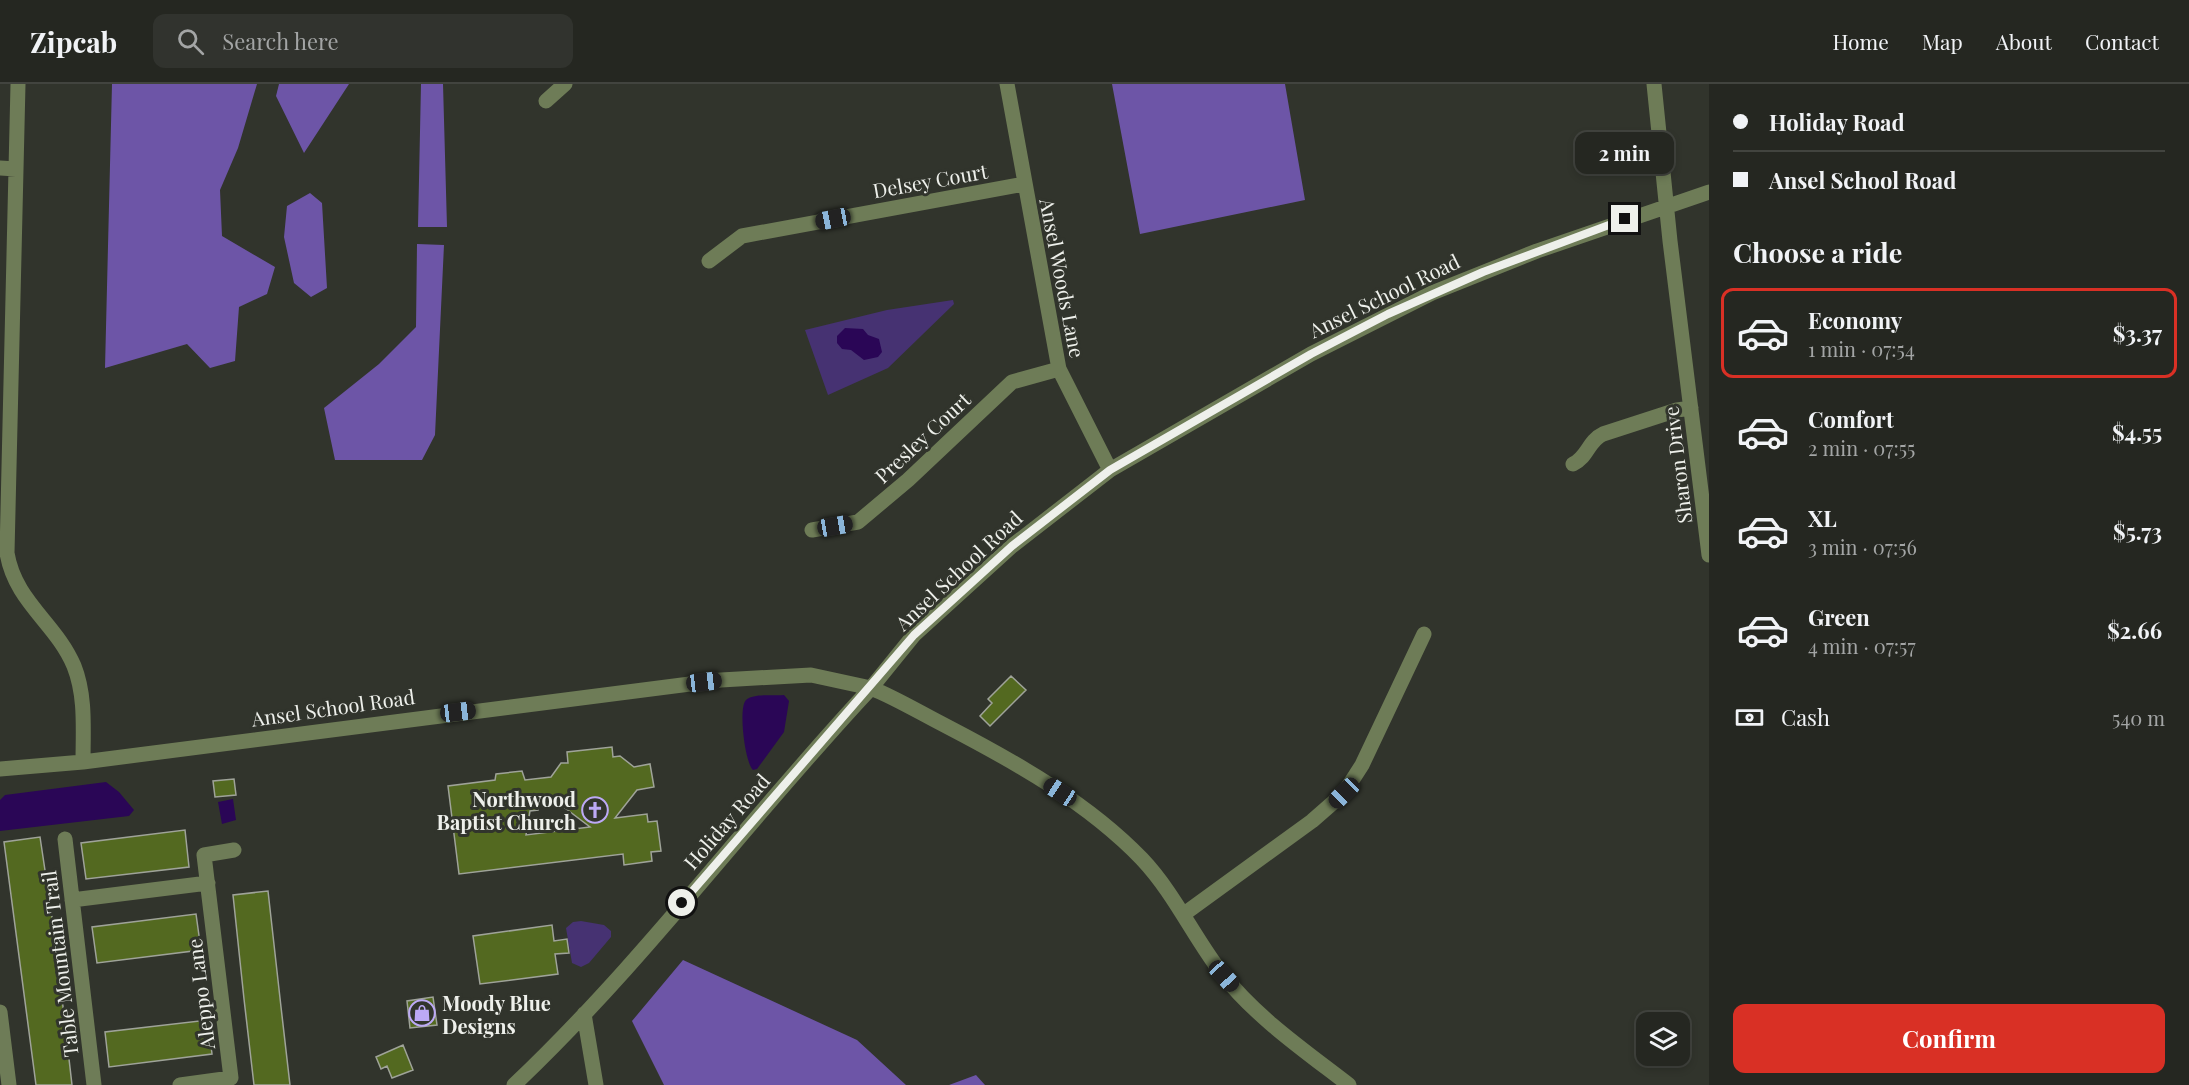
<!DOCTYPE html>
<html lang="en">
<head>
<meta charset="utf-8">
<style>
  body { margin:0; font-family:"Playfair Display",serif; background:#31332e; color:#f1f3f6; height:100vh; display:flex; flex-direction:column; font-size:22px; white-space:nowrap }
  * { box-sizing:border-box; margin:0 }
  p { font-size:20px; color:#a3a5a5 }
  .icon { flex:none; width:33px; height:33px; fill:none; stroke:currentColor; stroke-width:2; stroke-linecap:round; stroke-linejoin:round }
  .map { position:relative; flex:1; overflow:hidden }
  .sheet { display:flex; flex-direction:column; background:#252721; width:480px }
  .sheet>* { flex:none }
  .top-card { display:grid; align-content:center; height:132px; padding:0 24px; background:#252721 }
  .tools { position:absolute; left:1636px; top:928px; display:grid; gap:12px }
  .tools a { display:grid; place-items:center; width:54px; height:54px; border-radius:12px; background:#252721; box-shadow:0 3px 9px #0003,0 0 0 2px #42443f; font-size:30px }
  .end { position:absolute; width:27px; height:27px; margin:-14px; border:8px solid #eef0eb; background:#111; box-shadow:0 0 0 3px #111 }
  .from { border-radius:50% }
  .bubble { position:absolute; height:42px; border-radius:12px; background:#252721; box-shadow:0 3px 9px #0003,0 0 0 2px #42443f; font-size:20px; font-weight:700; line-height:42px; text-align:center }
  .car { position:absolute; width:18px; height:36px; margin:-18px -9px; border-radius:8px; box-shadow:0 0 4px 2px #0007; background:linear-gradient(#222 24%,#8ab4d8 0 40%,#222 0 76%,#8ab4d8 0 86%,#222 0) }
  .top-card b { display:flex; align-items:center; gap:21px; height:57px; font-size:22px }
  .top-card b+b { border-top:2px solid #42443f }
  .top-card i { width:15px; height:15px; background:#f1f3f6 }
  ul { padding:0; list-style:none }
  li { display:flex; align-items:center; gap:18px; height:90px; margin:0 12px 9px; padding:0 12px; border:3px solid transparent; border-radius:12px }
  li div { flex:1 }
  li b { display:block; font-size:22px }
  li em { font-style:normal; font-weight:700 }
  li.selected { border-color:#d93025 }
  li>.icon { width:54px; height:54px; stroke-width:1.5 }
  h2 { padding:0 24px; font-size:27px; line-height:72px }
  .pay { display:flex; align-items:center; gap:15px; height:66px; padding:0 24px; font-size:22px }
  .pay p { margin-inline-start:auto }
  .primary-button { display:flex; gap:12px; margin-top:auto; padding:12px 24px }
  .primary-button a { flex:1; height:69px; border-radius:12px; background:#d93025; color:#fff; font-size:24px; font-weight:700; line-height:69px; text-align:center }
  header { display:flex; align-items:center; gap:36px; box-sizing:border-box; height:84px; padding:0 30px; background:#252721; border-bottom:2px solid #42443f }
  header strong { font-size:28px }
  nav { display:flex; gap:33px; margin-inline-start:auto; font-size:21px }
  .search { width:420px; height:54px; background:#31332e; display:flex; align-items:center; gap:15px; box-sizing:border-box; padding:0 21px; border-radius:12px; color:#a3a5a5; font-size:22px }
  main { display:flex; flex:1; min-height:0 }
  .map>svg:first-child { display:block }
  .green { fill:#463272 }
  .forest { fill:#6d55a7 }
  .water { fill:#2a0656 }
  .building { fill:#536920; stroke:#9fa399; stroke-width:1.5; fill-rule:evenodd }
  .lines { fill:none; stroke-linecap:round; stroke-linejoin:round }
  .minor { stroke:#6e7c57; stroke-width:15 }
  .route { stroke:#eef0eb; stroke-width:8 }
  .labels { text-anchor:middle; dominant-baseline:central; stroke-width:6; stroke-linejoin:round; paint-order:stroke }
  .street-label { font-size:20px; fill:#eef0eb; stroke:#31342c }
  .poi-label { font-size:20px; font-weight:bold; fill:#eef0eb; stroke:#31342c; text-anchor:end }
</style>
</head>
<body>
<header>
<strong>Zipcab</strong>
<div class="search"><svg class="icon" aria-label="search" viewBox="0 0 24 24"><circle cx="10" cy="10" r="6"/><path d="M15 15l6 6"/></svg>Search here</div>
<nav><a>Home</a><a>Map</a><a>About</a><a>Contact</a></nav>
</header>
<main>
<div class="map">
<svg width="1709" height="1001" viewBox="0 0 1709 1001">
  <rect width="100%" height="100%" fill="#31342c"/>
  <!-- green -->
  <path class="green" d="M953,216l1,4 -66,64 -60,27 -23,-65 82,-20z
    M581,837l23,4 7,6v6l-22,26 -8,4 -9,-4 -6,-35 7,-6z"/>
  <!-- forest -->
  <path class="forest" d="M112,0h145l-19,64 -18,42 2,46 53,31 -8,27 -28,13 -4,54 -25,7 -23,-24 -82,24z
    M279,0h70l-45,69 -28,-57z
    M421,0h22l4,143h-29z
    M1112,0h173l20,116 -165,34z
    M310,109l12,10 5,85 -16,9 -17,-14 -10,-46 3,-31z
    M417,160l27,1 -9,190 -13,25h-87l-11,-52 55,-44 37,-37z
    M683,876l174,80 49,45h-242l-32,-64z
    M976,991l9,10h-36z"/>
  <!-- water -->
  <path class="water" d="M845,244l18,1 5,6 11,4 3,13 -4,5 -14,3 -13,-10 -9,-1 -5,-6v-7z
    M784,611l5,6 -5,31 -27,37 -4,1c-8,-7 -15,-62 -7,-70 8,-7 28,-4 38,-5z
    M106,698l13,10 15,18 -5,6 -129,15v-31l5,-5z
    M233,715l3,21 -14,4 -4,-22z"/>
  <!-- building -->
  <path class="building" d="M1011,592l15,14 -36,36 -10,-10 12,-13 -4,-4z
    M612,663l1,10 7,-1 14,11 16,-3 4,23 -17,3 -22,28 32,-4 1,8 9,-1 4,30 -10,1 1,9 -28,4 -1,-11 -164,20 -11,-88 47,-6 1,-6 26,-3 3,9 26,-3 10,-14h7l-1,-11zM553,715l37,28 -64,8 4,-24 8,-1 -1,-8z
    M234,695l2,16 -21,2 -2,-16z
    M185,746l4,37 -103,12 -5,-36z
    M40,753l15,100 17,148h-36l-32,-243z
    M268,807l13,116 9,78h-36l-10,-86 -11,-104z
    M196,830l5,36 -104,13 -5,-36z
    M552,841l2,16 13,-2 2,14 -14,1 3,20 -78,10 -7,-48z
    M433,913l4,28 -27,3 -3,-27z
    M208,936l4,34 -103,13 -4,-35z
    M403,961l10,25 -21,8 -5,-12 -6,3 -5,-12z"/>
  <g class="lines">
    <!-- minor -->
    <path class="minor" d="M18,0l-11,469c8,49 49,70 67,113 12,30 9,64 9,96
      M1007,0l52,285 51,101
      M1654,0l16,157 39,314
      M546,17l19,-17
      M0,84l16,1
      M709,177l33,-25 282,-52
      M1573,380c15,-7 15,-23 30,-30l74,-24 14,-2
      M812,446l46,-8 50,-42 104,-98 47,-13
      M0,685l83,-7 638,-82 90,-5 60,13 43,-53 98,-89 98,-76 201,-116 121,-61 105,-42 172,-59
      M65,755l29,246
      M72,816l136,-17
      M1184,830l128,-93 32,-28 18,-28 62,-131
      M0,928l9,73
      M584,930l12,71
      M180,1001l51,-7 -27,-223 30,-5
      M514,1001c129,-122 235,-267 357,-397 27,11 51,26 77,39 69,36 140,76 194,132 33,35 52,79 81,116 34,43 82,76 126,110"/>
  </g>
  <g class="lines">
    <!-- route -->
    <path class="route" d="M682,819l232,-268 98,-89 98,-76 201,-116 77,-40 95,-42 142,-53"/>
  </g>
  <!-- icons -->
  <defs>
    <g id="church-ring" transform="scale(1.35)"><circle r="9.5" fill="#31342c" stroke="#bca9f5" stroke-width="1.5"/><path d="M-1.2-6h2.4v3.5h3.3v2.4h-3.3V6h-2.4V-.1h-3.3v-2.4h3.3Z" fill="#bca9f5"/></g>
    <g id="shop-ring" transform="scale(1.35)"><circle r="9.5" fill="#31342c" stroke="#bca9f5" stroke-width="1.5"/><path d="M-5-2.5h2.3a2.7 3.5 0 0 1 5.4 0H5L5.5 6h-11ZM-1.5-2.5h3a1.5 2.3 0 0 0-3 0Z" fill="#bca9f5"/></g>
  </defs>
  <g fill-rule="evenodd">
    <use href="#church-ring" x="595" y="726"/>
    <use href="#shop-ring" x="422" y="929"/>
  </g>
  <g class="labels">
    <!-- street labels -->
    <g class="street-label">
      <text transform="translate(930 96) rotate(-10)">Delsey Court</text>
      <text transform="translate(1063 194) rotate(79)">Ansel Woods Lane</text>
      <text transform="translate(1384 211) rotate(-26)">Ansel School Road</text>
      <text transform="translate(922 353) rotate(-43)">Presley Court</text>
      <text transform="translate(1677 381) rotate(-97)">Sharon Drive</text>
      <text transform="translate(958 486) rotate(-43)">Ansel School Road</text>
      <text transform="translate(333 623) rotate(-8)">Ansel School Road</text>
      <text transform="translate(726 737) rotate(-49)">Holiday Road</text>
      <text transform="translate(59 880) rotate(-97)">Table Mountain Trail</text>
      <text transform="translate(200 910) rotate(-97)">Aleppo Lane</text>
    </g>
    <!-- poi labels -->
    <g class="poi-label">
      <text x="576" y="714">Northwood<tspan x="576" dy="23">Baptist Church</tspan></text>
      <text x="442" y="918" text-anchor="start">Moody Blue<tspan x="442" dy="23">Designs</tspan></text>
    </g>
  </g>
</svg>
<div class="tools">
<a><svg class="icon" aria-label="layers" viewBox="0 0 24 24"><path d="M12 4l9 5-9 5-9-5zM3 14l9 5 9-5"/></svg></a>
</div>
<i class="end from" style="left:682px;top:819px"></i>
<i class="end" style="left:1625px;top:135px"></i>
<div class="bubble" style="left:1575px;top:48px;width:99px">2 min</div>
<i class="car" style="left:833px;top:135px;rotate:259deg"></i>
<i class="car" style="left:835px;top:442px;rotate:80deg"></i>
<i class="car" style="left:704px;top:598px;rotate:83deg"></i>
<i class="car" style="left:458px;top:628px;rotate:83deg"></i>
<i class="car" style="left:1060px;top:708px;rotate:303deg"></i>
<i class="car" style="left:1344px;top:709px;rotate:225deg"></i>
<i class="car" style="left:1224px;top:892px;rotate:138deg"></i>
</div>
<section class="sheet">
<div class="top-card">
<b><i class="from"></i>Holiday Road</b>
<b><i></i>Ansel School Road</b>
</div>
<h2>Choose a ride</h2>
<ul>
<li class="selected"><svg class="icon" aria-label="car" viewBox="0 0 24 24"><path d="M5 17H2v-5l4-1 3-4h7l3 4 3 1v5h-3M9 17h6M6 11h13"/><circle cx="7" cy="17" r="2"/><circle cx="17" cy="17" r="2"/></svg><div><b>Economy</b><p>1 min · 07:54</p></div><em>$3.37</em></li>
<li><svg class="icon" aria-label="car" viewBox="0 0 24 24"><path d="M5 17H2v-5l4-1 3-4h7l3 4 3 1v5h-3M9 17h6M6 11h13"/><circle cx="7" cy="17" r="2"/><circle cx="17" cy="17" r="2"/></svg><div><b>Comfort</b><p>2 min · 07:55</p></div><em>$4.55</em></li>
<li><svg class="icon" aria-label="car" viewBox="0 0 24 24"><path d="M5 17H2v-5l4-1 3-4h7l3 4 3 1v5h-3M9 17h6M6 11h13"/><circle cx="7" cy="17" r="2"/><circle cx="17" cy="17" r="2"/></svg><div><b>XL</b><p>3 min · 07:56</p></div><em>$5.73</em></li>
<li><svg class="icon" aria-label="car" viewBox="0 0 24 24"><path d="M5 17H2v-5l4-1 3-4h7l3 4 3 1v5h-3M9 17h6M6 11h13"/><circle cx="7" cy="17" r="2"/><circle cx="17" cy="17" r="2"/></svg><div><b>Green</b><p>4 min · 07:57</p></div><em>$2.66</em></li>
</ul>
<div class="pay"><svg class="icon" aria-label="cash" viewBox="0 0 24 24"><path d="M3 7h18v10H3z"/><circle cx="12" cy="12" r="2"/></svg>Cash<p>540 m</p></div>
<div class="primary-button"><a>Confirm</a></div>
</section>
</main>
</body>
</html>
